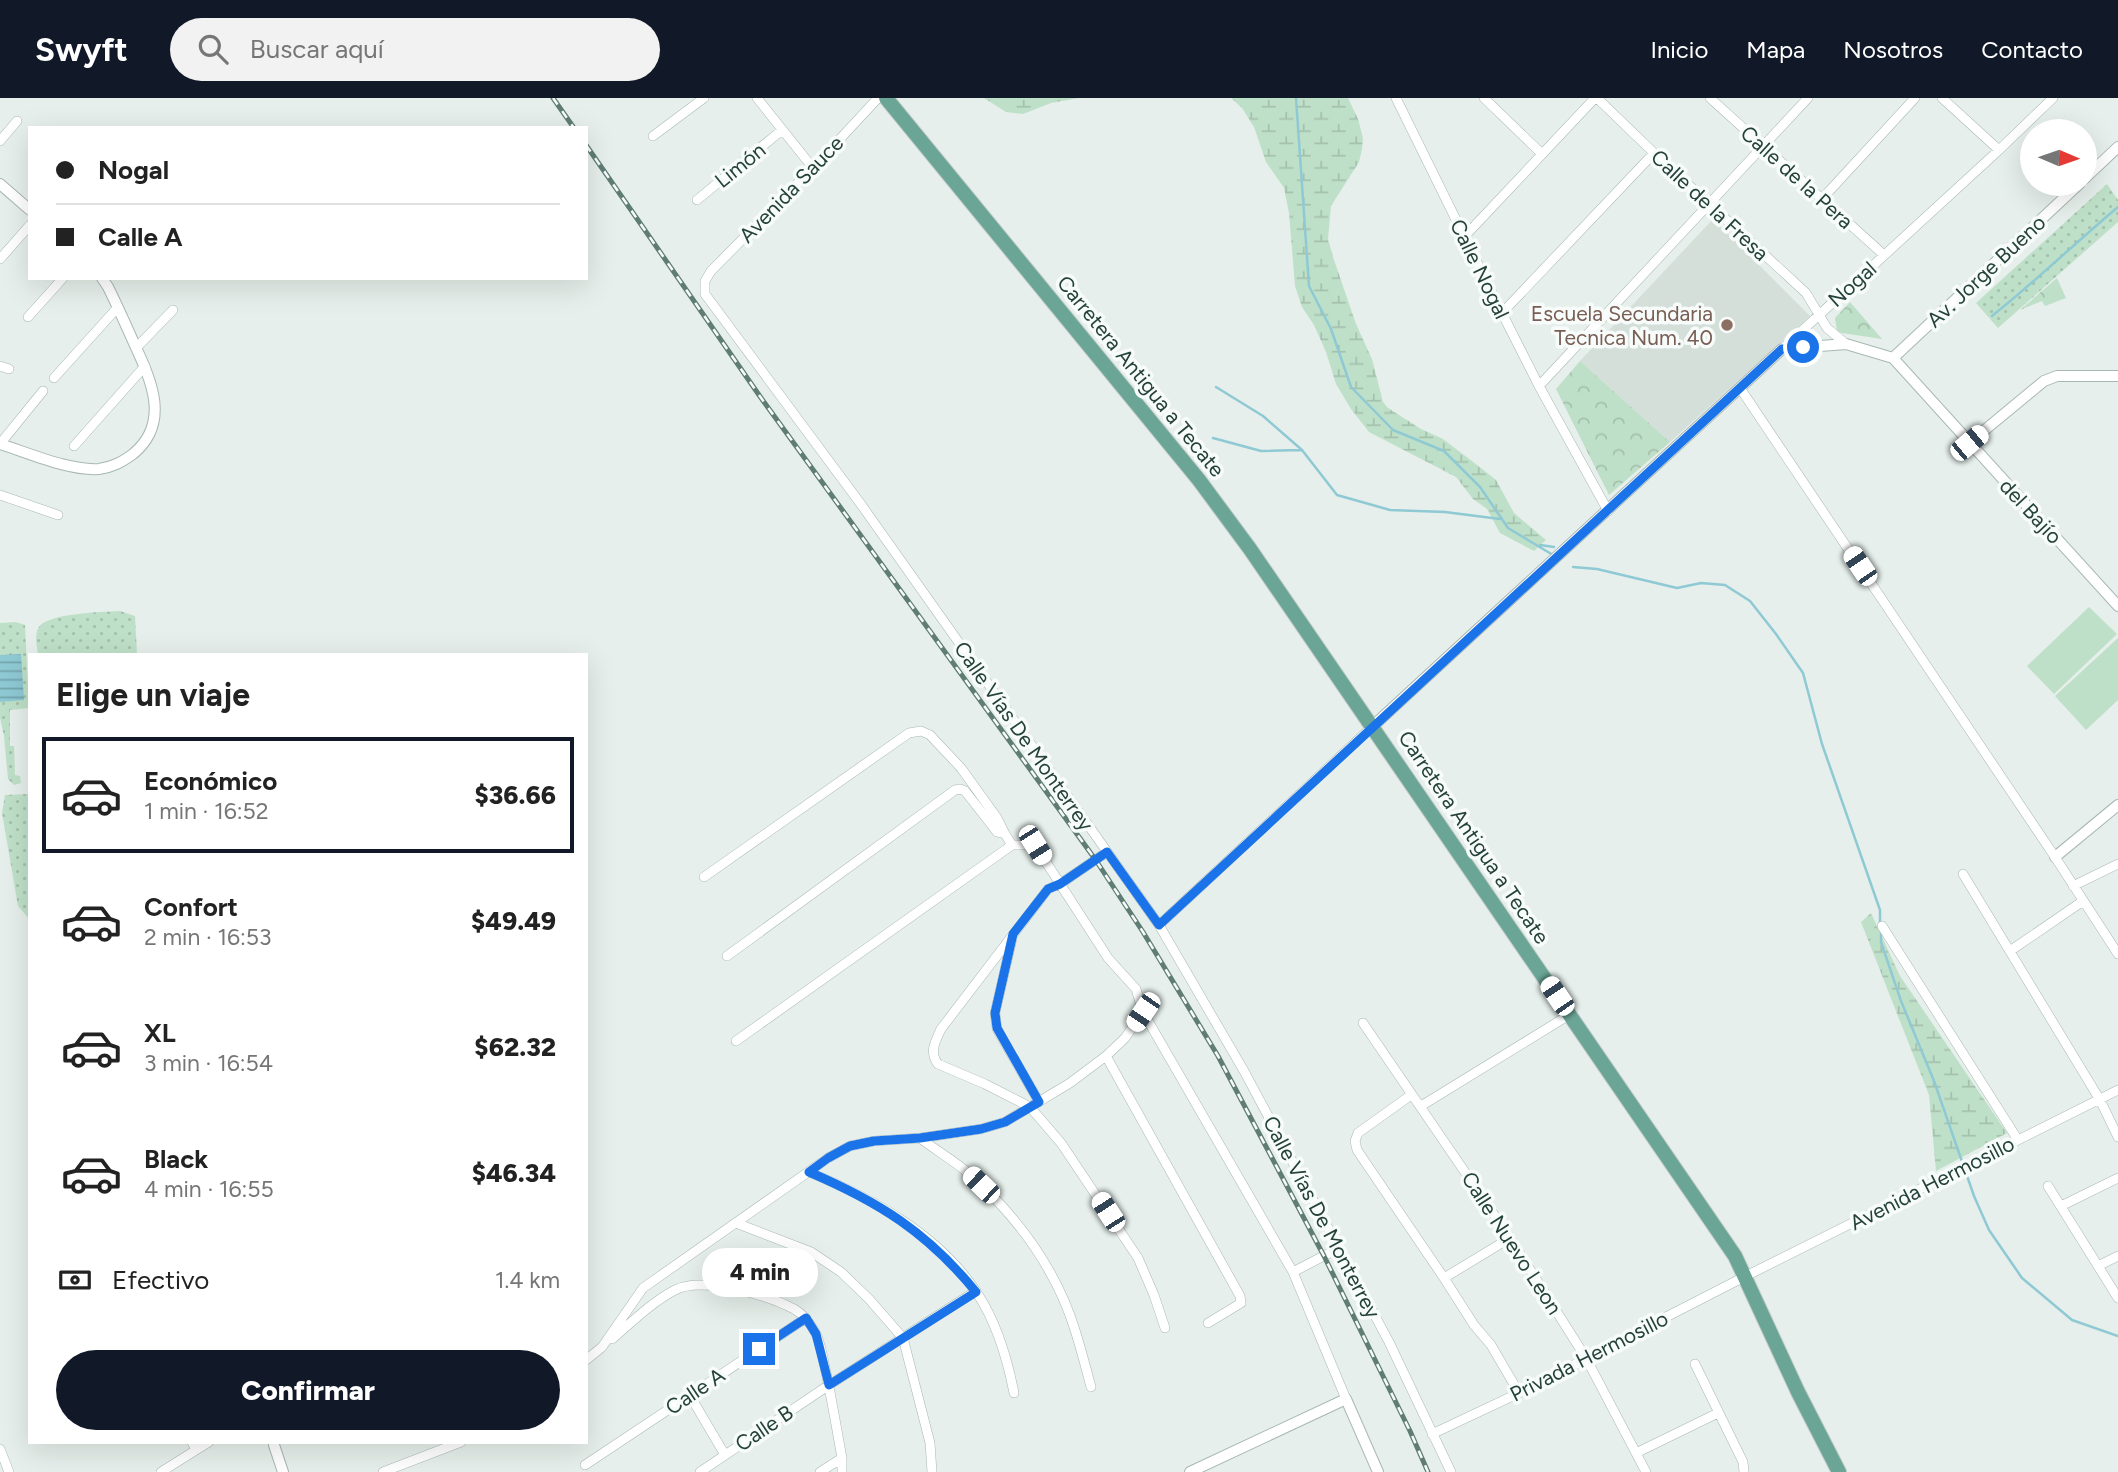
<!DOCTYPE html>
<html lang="es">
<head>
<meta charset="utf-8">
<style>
  body { margin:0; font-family:Figtree,sans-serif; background:#f2f2f2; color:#222; height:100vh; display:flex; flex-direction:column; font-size:26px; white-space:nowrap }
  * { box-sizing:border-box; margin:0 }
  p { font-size:23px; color:#767676 }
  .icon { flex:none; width:38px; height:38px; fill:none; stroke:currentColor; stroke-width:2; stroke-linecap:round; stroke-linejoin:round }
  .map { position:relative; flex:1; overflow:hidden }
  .drawer { position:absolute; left:28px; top:555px; width:560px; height:791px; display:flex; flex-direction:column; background:#fff; border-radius:0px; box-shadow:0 7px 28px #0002 }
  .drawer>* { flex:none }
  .guide { position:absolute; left:28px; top:28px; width:560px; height:154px; border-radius:0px; box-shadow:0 7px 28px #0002; display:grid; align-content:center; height:154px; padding:0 28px; background:#fff }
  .needle { width:46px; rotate:92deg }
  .fabs { position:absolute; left:2020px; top:21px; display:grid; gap:14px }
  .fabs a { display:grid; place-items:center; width:77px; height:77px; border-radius:50%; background:#fff; box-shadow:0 7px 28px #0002; font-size:35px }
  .end { position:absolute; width:32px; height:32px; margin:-16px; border:9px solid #1a73e8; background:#fff; box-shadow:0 0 0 4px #fff }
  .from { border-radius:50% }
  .bubble { position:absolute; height:49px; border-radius:24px; background:#fff; box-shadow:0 7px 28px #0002; font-size:23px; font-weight:800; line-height:49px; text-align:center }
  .car { position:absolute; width:21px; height:42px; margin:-21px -10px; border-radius:9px; box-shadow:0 0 5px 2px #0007; background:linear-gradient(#fff 24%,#345 0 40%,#fff 0 76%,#345 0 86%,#fff 0) }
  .guide b { display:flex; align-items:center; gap:24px; height:66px; font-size:26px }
  .guide b+b { border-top:2px solid #e0e0e0 }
  .guide i { width:18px; height:18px; background:#222 }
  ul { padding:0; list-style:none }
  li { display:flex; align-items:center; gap:21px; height:116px; margin:0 14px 10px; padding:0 14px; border:4px solid transparent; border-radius:0px }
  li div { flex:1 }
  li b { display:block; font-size:26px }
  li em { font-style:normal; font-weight:800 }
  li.on { border-color:#111827 }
  li>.icon { width:63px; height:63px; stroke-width:1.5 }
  h2 { padding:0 28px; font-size:32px; line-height:84px }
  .pay { display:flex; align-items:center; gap:18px; height:77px; padding:0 28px; font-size:26px }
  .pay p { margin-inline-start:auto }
  .button { display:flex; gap:14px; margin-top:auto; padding:14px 28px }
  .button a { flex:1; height:80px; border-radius:42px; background:#111827; color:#fff; font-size:28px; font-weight:800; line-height:80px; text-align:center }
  header { display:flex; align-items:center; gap:42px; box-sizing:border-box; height:98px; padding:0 35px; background:#111827; color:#fff }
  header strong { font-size:33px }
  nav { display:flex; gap:38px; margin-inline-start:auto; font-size:24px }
  .search { width:490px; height:63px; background:#f2f2f2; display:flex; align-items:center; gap:18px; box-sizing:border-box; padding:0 24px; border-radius:38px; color:#767676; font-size:26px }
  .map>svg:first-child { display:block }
  .built { fill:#d4dfda }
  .grass { fill:url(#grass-dots) }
  .forest { fill:url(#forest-crowns) }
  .wetland { fill:url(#wetland-marsh) }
  .garden { fill:#bfe0c8 }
  .water { fill:url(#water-rules) }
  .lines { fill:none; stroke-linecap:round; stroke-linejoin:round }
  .stream { stroke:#8ec9d4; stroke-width:2.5 }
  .minor-casing { stroke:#a8b8b2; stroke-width:10 }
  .tertiary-casing { stroke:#a8b8b2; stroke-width:12 }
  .primary-casing { stroke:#c2cac8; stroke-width:16 }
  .minor { stroke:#fff; stroke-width:9 }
  .tertiary { stroke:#fff; stroke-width:10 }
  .primary { stroke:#6aa596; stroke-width:14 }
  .rail-casing { stroke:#5f7d75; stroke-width:5 }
  .rail { stroke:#f7fbf9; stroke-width:2.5; stroke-dasharray:8; stroke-linecap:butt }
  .route { stroke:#1a73e8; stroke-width:9 }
  .education-dot { fill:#8d6e63; stroke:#f7fbf9; stroke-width:2.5 }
  .labels { text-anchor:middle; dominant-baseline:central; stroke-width:7; stroke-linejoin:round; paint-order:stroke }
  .street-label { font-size:21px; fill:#24423a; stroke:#f7fbf9 }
  .education-label { font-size:21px; fill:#785e54; stroke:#f7fbf9; text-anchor:end }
</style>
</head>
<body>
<header>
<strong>Swyft</strong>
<div class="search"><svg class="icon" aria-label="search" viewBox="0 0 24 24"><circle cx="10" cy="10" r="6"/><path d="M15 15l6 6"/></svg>Buscar aquí</div>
<nav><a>Inicio</a><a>Mapa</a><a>Nosotros</a><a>Contacto</a></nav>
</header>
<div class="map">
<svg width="2118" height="1374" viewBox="0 0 2118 1374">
  <defs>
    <pattern id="grass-dots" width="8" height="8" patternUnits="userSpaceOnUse" patternTransform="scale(1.75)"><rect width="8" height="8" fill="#bfe0c8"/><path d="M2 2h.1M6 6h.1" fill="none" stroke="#a4c1ad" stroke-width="1.8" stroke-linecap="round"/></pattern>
    <pattern id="forest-crowns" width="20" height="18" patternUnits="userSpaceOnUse" patternTransform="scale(1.75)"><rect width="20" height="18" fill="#bfe0c8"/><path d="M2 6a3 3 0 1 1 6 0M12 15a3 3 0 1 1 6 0" fill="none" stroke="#a4c1ad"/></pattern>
    <pattern id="wetland-marsh" width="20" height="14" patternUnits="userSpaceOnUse" patternTransform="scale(1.75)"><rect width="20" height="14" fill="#bfe0c8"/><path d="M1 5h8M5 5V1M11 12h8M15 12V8" fill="none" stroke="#a4c1ad"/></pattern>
    <pattern id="water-rules" width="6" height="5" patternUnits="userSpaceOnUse" patternTransform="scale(1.75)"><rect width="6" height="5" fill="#8ec9d4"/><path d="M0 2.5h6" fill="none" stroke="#74a5ad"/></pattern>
  </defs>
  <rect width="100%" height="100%" fill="#e6efeb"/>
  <!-- built -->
  <path class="built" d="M1713,121l97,97 -140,126 -90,-81z"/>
  <!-- grass -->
  <path class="grass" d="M2107,86l11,16v22l-120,106 -22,-25z
    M120,513l15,5 2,38h-99c-1,-8 -4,-20 1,-27 9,-14 64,-15 81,-16z
    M16,524l9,3 4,83 -19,2v36h4l1,29 5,1 1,7 -7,2 -6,-6 -4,-43 -4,-18v-95z
    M30,696v126l-12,-14 -16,-93 3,-18z"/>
  <!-- forest -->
  <path class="forest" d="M2057,180l9,20 -21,8 -3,-5 -22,9z
    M1850,204l32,37 -40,-6 -5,-2 -2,-13z
    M1580,263l90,81 -61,53 -53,-106z"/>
  <!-- wetland -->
  <path class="wetland" d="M984,0h95l-28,5 -28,11 -17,-2z
    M1231,0h117l10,21 5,19 -1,11 -3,13 -28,44 -3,33 6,21 22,64 16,35 11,43 5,6 33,21 22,10 38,29 15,12 18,33 32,27 -12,11 -34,-18 -13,-24 -14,-10 -17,-22 -87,-45 -18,-23 -15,-25 -10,-32 -12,-27 -12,-18 -7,-21 -6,-73 -5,-25 -18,-26 -12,-35 -12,-19z
    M1871,815l29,63 107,157 -71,38 -7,-76 -68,-173z"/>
  <!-- garden -->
  <path class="garden" d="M2089,509l28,27 -63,60 -27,-28z
    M2118,540v62l-32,30 -31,-34z"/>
  <!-- water -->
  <path class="water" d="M21,556l3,46 -24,2v-47z"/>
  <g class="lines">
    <!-- stream -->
    <path class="stream" d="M1296,0l13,188 22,43 20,58 42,43 51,21 36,36 28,41 45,27
      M1992,218c43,-34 83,-73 126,-109
      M1216,289l47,29 39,34 35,45 53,15 55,2 55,7
      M1213,340l48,13 41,-1
      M1540,447l14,2
      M1573,469l24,2 80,19 24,-5 24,2 25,16 26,33 27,39 19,71 58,166v15
      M1881,834v10l20,59 33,80 40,115 15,34 33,48 50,42 46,16"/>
    <!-- minor casing -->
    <g class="minor-casing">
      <path id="minor" d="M757,0l56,70
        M878,0l-65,70 -102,103 -6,10v13l155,209 299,422 85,146 145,271 62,130
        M1396,0l106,215 37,73 69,125
        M1484,0l58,56
        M1597,0l57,55 152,140 21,35 19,16
        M1710,0l174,157
        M1942,0l57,52
        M653,38l51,-38
        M0,43l17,-20
        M697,102l85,-70
        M1821,102l94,-102
        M1464,139l131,-139
        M0,161l30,-34
        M1502,215l152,-160
        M28,219l35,-39
        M136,250l37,-38
        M1782,251l217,-199 54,-52
        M0,268l9,3
        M54,280l64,-71
        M1539,288l269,-288
        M1740,290l315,469 63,97
        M0,346l43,-53
        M74,348l71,-80
        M0,397l58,20
        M1107,754l-47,32 -12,5 -107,140c-6,13 -12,23 -3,35l47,20 45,23 31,36 77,115 16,37 11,33
        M1963,776l137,226 18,37
        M704,779l205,-144 12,-2 9,4 31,33 36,50 8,16 7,11h23l73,113 28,31 7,23 150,260 53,127
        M2073,788l45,-22
        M1159,827l214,-199
        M1882,828l136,214
        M1012,841l-17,74 2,16 42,73
        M2010,853l73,-50
        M727,858l228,-166 5,-1 5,2 32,41 8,2
        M1363,925l147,215 76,120 60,114
        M736,943l276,-196
        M1106,958l134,240 1,7 -33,20
        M1411,997l-53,38 -3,8 2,9 87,128
        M1421,1008l148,-91
        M920,1040c17,13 36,24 52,38 47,43 84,93 103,154 6,19 11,38 16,57
        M809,1074c62,26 130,62 168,121 20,30 30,64 37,100
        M2048,1088l70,112
        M2061,1108l57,-28
        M736,1125l75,29 30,20 28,27 34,39 27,105 2,29
        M1510,1140l-66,40 30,47 17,20 28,48
        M2098,1168l20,-10
        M1293,1174l46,-24
        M612,1241c20,-17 40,-37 63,-49 26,-14 93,5 119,19 9,5 16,14 21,23 5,9 7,21 9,31 7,31 12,63 18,95v14
        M586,1262l16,-13 41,-59 185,-130 22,-12 24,-5 46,-3 61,-9 24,-7 65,-39 36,-27 19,-18 18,-26
        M1695,1266l48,98 1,10
        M689,1296l36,61
        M1432,1336l123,-58 31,-18 160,-82 372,-186
        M192,1344l4,8 13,-8
        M0,1351l9,23
        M1636,1355l82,-40
        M585,1367l221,-147
        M161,1374l35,-22
        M383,1374l78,-30
        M700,1374l129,-87 147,-94
        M820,1374l22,-14"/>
    </g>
    <!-- tertiary casing -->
    <g class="tertiary-casing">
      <path id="tertiary" d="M2084,81l34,-32
        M0,86l30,26
        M1893,260l186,-174
        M1969,345l75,-62 13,-5h61
        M0,346c29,9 69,27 99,25 14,-2 23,-7 34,-15 39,-32 17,-76 0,-113 -8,-18 -16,-36 -25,-54l-6,-9
        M1373,628l409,-377 64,-5 47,14 225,248
        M2055,759l63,-52
        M274,1347l9,27
        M1190,1374l156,-73 32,73"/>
    </g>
    <!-- primary casing -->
    <g class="primary-casing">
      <path id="primary" d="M886,0l313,382 51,69 485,707 63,136 41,80"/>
    </g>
    <!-- minor -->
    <use href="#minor" class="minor"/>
    <!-- tertiary -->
    <use href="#tertiary" class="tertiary"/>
    <!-- primary -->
    <use href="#primary" class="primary"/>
    <!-- rail casing -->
    <g class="rail-casing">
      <path id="rail" d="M553,0l21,30
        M586,47l173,250 336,464 48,73 75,124 106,200 86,175 18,41"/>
    </g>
    <!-- rail -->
    <use href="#rail" class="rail"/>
  </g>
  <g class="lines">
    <!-- route -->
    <path class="route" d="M759,1251l47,-31 10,16 13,51 147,-93c-49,-60 -97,-90 -167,-120l19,-14 22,-12 24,-5 46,-3 61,-9 24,-7 34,-20 -42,-74 -2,-15 18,-79 35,-45 12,-5 47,-32 52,73 623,-576 21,-2"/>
  </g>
  <!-- markers -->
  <circle class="education-dot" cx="1727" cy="227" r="7"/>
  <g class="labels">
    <!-- street labels -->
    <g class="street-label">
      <text transform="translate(740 67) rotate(-39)">Limón</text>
      <text transform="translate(1797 79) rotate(42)">Calle de la Pera</text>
      <text transform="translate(791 91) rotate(-46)">Avenida Sauce</text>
      <text transform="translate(1710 107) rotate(43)">Calle de la Fresa</text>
      <text transform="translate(1480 171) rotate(64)">Calle Nogal</text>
      <text transform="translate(1986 173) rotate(-43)">Av. Jorge Bueno</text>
      <text transform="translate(1852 186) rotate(-42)">Nogal</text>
      <text transform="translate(1141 278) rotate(51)">Carretera Antigua a Tecate</text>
      <text transform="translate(2031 413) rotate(47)">del Bajío</text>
      <text transform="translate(1024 638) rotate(55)">Calle Vías De Monterrey</text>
      <text transform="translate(1474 739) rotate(56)">Carretera Antigua a Tecate</text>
      <text transform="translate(1932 1085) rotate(-27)">Avenida Hermosillo</text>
      <text transform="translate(1322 1119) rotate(62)">Calle Vías De Monterrey</text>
      <text transform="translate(1512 1145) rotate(57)">Calle Nuevo Leon</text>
      <text transform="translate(1589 1258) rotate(-27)">Privada Hermosillo</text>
      <text transform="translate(695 1293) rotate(-34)">Calle A</text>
      <text transform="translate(764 1330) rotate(-34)">Calle B</text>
    </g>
    <!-- education labels -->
    <g class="education-label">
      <text x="1713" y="215">Escuela Secundaria<tspan x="1713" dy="24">Tecnica Num. 40</tspan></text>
    </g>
  </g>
</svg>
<div class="fabs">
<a><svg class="needle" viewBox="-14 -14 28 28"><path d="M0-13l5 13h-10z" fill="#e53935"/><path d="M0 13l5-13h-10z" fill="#767676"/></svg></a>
</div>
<i class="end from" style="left:1803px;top:249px"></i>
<i class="end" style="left:759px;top:1251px"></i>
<div class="bubble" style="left:702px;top:1150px;width:116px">4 min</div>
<i class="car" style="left:1969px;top:345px;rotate:50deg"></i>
<i class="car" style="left:1860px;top:468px;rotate:326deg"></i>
<i class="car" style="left:1035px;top:747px;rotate:148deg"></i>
<i class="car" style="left:1557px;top:898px;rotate:326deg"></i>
<i class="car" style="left:1143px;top:914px;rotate:214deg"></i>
<i class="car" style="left:981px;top:1087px;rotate:314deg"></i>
<i class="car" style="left:1108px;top:1114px;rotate:327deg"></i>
<div class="guide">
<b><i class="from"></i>Nogal</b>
<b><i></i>Calle A</b>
</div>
<section class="drawer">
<h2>Elige un viaje</h2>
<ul>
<li class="on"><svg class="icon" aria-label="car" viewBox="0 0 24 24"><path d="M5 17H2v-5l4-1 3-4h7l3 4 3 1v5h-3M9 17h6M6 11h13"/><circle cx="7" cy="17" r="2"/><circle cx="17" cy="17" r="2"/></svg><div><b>Económico</b><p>1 min · 16:52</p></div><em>$36.66</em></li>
<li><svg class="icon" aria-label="car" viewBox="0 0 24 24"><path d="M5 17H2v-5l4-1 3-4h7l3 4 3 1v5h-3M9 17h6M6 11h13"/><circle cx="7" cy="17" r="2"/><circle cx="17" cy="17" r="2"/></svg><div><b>Confort</b><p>2 min · 16:53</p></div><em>$49.49</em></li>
<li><svg class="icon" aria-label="car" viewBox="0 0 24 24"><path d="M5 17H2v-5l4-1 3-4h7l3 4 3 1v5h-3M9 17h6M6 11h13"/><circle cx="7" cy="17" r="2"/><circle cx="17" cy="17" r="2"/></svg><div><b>XL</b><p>3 min · 16:54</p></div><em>$62.32</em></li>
<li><svg class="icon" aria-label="car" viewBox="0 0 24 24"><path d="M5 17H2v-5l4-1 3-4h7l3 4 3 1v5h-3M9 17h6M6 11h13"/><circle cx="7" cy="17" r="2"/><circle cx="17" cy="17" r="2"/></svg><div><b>Black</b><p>4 min · 16:55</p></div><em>$46.34</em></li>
</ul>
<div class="pay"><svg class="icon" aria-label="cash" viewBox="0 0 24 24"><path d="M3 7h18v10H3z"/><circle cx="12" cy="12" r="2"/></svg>Efectivo<p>1.4 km</p></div>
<div class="button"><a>Confirmar</a></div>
</section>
</div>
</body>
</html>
